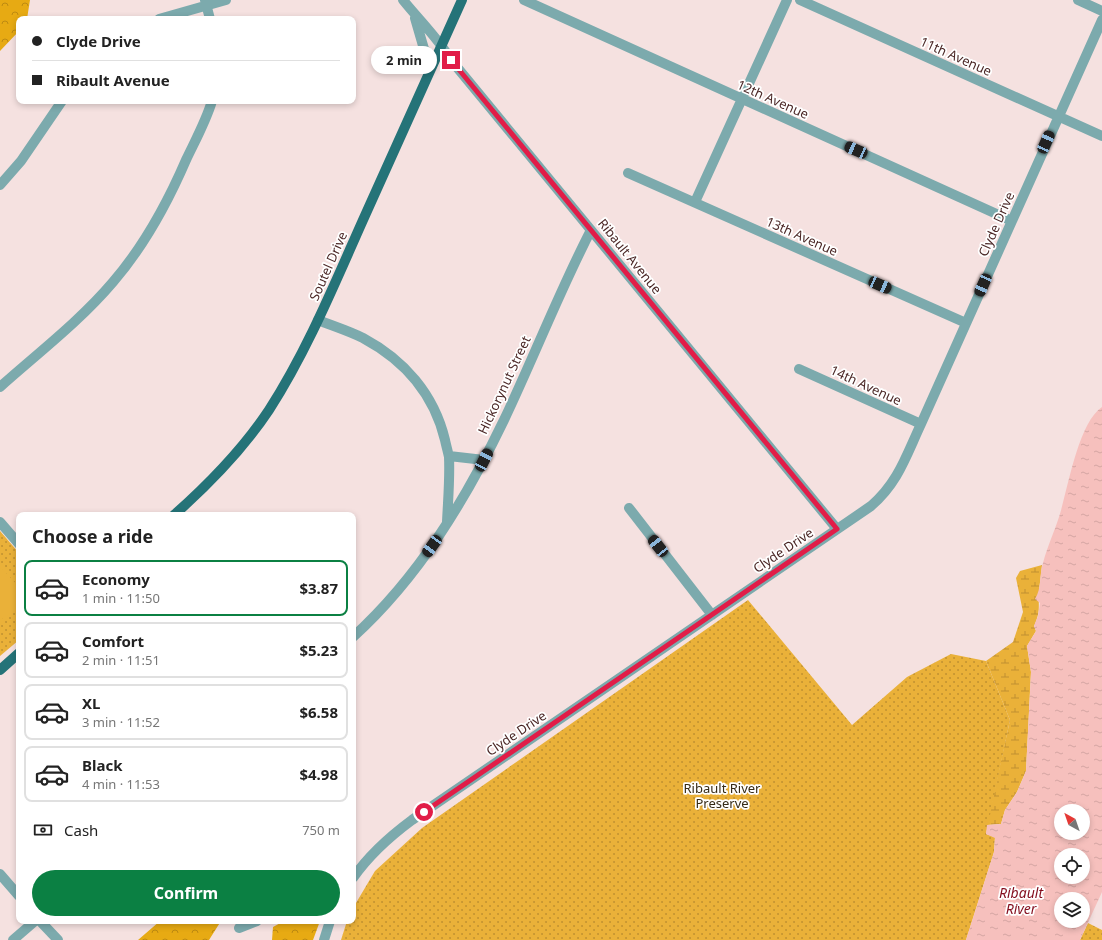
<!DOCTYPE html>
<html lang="en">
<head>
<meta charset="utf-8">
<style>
  body { margin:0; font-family:"Noto Sans",sans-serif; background:#f2f2f2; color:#222; height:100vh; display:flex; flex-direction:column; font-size:15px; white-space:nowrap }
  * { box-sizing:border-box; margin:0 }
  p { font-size:13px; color:#767676 }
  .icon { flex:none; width:22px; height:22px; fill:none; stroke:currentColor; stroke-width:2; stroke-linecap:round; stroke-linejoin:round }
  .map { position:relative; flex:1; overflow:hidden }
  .side { position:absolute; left:16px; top:512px; width:340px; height:412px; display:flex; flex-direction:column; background:#fff; border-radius:8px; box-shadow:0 2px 6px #0003 }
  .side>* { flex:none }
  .hud { position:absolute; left:16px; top:16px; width:340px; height:88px; border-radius:8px; box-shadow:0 2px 6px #0003; display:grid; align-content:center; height:88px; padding:0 16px; background:#fff }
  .needle { width:26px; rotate:320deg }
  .fabs { position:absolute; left:1054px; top:804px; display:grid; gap:8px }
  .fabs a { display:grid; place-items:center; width:36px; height:36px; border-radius:50%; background:#fff; box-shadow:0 2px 6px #0003; font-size:20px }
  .end { position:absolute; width:18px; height:18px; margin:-9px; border:5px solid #e11d48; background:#fff; box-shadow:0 0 0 2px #fff }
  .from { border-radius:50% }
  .bubble { position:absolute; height:28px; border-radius:14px; background:#fff; box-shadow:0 2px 6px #0003; font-size:13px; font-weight:700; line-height:28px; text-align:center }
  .car { position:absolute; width:12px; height:24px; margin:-12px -6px; border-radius:5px; box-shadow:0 0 3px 1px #0007; background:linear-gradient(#222 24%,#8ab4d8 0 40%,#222 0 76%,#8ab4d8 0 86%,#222 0) }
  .hud b { display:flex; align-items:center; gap:14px; height:38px; font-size:15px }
  .hud b+b { border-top:1px solid #e0e0e0 }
  .hud i { width:10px; height:10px; background:#222 }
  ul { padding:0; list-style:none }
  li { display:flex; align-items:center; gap:12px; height:56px; margin:0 8px 6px; padding:0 8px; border:2px solid #e0e0e0; border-radius:8px }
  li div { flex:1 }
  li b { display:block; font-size:15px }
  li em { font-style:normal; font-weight:700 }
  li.current { border-color:#0b8043 }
  li>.icon { width:36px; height:36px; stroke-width:1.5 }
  h2 { padding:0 16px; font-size:18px; line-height:48px }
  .pay { display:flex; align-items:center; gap:10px; height:44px; padding:0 16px; font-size:15px }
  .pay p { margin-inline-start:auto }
  .action { display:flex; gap:8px; margin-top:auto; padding:8px 16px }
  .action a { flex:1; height:46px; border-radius:24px; background:#0b8043; color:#fff; font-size:16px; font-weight:700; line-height:46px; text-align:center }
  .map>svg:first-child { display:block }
  .forest { fill:url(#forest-crowns) }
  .wetland { fill:url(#wetland-marsh) }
  .park { fill:url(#park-dots) }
  .garden { fill:#eab139 }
  .water { fill:url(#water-ripples); fill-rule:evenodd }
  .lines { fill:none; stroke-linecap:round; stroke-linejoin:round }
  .minor { stroke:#7caaad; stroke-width:10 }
  .major { stroke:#257378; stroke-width:10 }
  .route { stroke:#e11d48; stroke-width:5 }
  .labels { text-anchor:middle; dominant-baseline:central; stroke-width:3.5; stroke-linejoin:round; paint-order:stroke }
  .street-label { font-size:13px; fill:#4b2726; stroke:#fff }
  .park-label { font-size:13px; fill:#362b16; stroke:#fff }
  .water-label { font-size:14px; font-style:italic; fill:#840e1e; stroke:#fff }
</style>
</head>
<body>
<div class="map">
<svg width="1102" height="940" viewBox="0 0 1102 940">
  <defs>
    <pattern id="forest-crowns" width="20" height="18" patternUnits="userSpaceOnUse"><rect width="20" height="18" fill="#e7aa13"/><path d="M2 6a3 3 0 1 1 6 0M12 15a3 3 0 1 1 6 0" fill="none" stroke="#bd8a11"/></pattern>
    <pattern id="wetland-marsh" width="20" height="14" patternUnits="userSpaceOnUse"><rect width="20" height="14" fill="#eab139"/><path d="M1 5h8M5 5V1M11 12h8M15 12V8" fill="none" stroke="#c09030"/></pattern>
    <pattern id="park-dots" width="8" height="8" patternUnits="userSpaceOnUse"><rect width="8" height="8" fill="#eab139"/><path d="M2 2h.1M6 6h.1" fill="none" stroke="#c09030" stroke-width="1.8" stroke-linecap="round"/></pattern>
    <pattern id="water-ripples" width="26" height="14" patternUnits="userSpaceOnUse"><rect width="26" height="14" fill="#f6c0bd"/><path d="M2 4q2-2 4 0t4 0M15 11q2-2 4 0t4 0" fill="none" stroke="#d4a5a2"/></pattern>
  </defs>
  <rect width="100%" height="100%" fill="#f5e1e0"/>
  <!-- forest -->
  <path class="forest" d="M0,0h30l-3,19h-8v12l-19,20z
    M160,921h61l-12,19h-71z
    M284,921h36l-7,19h-41l1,-13z"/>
  <!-- wetland -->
  <path class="wetland" d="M1042,565c-1,9 -2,17 -3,26 -1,16 2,20 -5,35l2,5 -9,15 4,26 -5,99 -9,21 -12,18 -4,14 -14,1 23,-105 -24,-59 27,-19 10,-30 -7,-34 4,-7z"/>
  <!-- park -->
  <path class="park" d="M0,531l19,22v87l-19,16z
    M748,600l104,125 55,-48 44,-23 35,7 24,59 -24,114 9,3 -1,15 -28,88h-625l6,-19h6v-13l22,-37 47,-43z
    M1088,923l14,7v10h-22z"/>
  <!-- garden -->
  <path class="garden" d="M0,566l19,21v18l-19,16z"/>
  <!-- water -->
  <path class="water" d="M1102,407v485l-22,48h-114l28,-88 1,-14 -9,-4 1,-9 14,-1 4,-14 12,-18 9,-21 5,-99 -4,-26 9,-15 -2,-5 4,-10 2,-13 -5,-4c7,-11 4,-24 8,-36 4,-15 11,-31 16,-46 9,-28 19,-94 43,-110zM1061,811h22v22h-22zM1061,855h22v22h-22zM1061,899h22v22h-22z"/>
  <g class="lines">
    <!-- minor -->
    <path class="minor" d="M205,0l5,19
      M403,0c16,20 35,38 48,60l386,469
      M524,0l488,221
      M800,0l302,136
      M1078,0l24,11
      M415,18l9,31 10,12
      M159,19l67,-19
      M628,173l338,150
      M0,185l21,-24 41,-60
      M695,202l92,-202
      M318,320c15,6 31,11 45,18 41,22 71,56 82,102 1,5 3,12 4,17 1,22 -1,43 -2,65
      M799,369l122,55
      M0,387c38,-34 80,-66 113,-105 32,-37 54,-78 73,-122 9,-19 20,-39 26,-59
      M449,456l35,4
      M629,508l83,107
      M0,522l19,22
      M353,637c66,-60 113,-138 151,-217 30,-63 55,-128 87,-190
      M0,874l19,22
      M353,878c16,-23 36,-41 59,-58l459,-314c27,-23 35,-50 50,-82l181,-404
      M40,921l18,19
      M239,928l18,-7
      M13,940l22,-19
      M324,940l6,-19"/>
    <!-- major -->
    <path class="major" d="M174,515c35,-31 69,-66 95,-105 38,-59 65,-125 94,-190 33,-73 66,-147 99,-220
      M0,670l19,-17"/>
  </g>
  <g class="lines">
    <!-- route -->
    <path class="route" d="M424,812l413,-283 -386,-469"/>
  </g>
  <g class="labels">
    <!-- street labels -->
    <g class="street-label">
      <text transform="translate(956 56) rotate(24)">11th Avenue</text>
      <text transform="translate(773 99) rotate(24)">12th Avenue</text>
      <text transform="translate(996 224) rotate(-66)">Clyde Drive</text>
      <text transform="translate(802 236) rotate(24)">13th Avenue</text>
      <text transform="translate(630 256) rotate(51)">Ribault Avenue</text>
      <text transform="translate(328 266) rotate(-66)">Soutel Drive</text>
      <text transform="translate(504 385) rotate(-65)">Hickorynut Street</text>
      <text transform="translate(866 385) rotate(25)">14th Avenue</text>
      <text transform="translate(783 550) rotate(-34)">Clyde Drive</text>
      <text transform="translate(516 733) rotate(-34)">Clyde Drive</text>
    </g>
    <!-- park labels -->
    <g class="park-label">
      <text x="722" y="788">Ribault River<tspan x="722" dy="15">Preserve</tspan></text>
    </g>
    <!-- water labels -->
    <g class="water-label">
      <text x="1021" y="892">Ribault<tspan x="1021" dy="16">River</tspan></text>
    </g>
  </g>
</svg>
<div class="fabs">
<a><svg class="needle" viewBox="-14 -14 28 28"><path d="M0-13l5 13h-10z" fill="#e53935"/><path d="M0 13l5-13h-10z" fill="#767676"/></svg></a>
<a><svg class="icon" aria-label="locate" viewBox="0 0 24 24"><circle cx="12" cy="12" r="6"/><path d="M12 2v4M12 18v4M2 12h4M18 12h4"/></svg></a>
<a><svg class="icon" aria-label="layers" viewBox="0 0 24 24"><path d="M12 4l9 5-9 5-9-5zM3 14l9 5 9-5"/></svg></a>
</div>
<i class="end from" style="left:424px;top:812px"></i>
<i class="end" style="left:451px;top:60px"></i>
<div class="bubble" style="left:371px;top:46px;width:66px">2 min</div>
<i class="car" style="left:1046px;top:142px;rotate:24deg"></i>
<i class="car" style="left:856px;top:150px;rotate:294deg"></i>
<i class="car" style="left:880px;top:285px;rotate:114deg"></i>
<i class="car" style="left:983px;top:285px;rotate:204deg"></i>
<i class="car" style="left:484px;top:460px;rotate:27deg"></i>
<i class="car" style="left:432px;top:546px;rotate:216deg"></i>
<i class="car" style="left:658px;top:546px;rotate:322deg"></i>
<div class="hud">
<b><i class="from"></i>Clyde Drive</b>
<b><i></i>Ribault Avenue</b>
</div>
<section class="side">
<h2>Choose a ride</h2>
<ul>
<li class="current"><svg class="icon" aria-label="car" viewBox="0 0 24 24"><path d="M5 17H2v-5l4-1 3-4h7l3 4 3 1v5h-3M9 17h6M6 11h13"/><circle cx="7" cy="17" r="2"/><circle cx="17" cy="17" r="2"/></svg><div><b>Economy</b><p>1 min · 11:50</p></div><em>$3.87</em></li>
<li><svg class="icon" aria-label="car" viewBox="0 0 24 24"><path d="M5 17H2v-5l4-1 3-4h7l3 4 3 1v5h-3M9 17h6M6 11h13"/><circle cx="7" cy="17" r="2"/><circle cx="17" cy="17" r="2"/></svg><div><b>Comfort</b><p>2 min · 11:51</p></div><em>$5.23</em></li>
<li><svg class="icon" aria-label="car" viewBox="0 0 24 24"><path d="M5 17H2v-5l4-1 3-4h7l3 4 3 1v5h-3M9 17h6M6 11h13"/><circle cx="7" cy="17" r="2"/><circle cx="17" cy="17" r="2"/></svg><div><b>XL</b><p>3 min · 11:52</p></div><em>$6.58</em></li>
<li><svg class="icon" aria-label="car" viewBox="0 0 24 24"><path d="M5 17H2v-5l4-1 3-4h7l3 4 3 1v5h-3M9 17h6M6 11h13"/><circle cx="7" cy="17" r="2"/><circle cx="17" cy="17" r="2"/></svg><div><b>Black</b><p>4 min · 11:53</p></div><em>$4.98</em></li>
</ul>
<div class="pay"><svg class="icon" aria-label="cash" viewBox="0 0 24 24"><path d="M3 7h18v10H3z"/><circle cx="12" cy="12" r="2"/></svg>Cash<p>750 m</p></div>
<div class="action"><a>Confirm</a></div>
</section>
</div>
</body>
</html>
